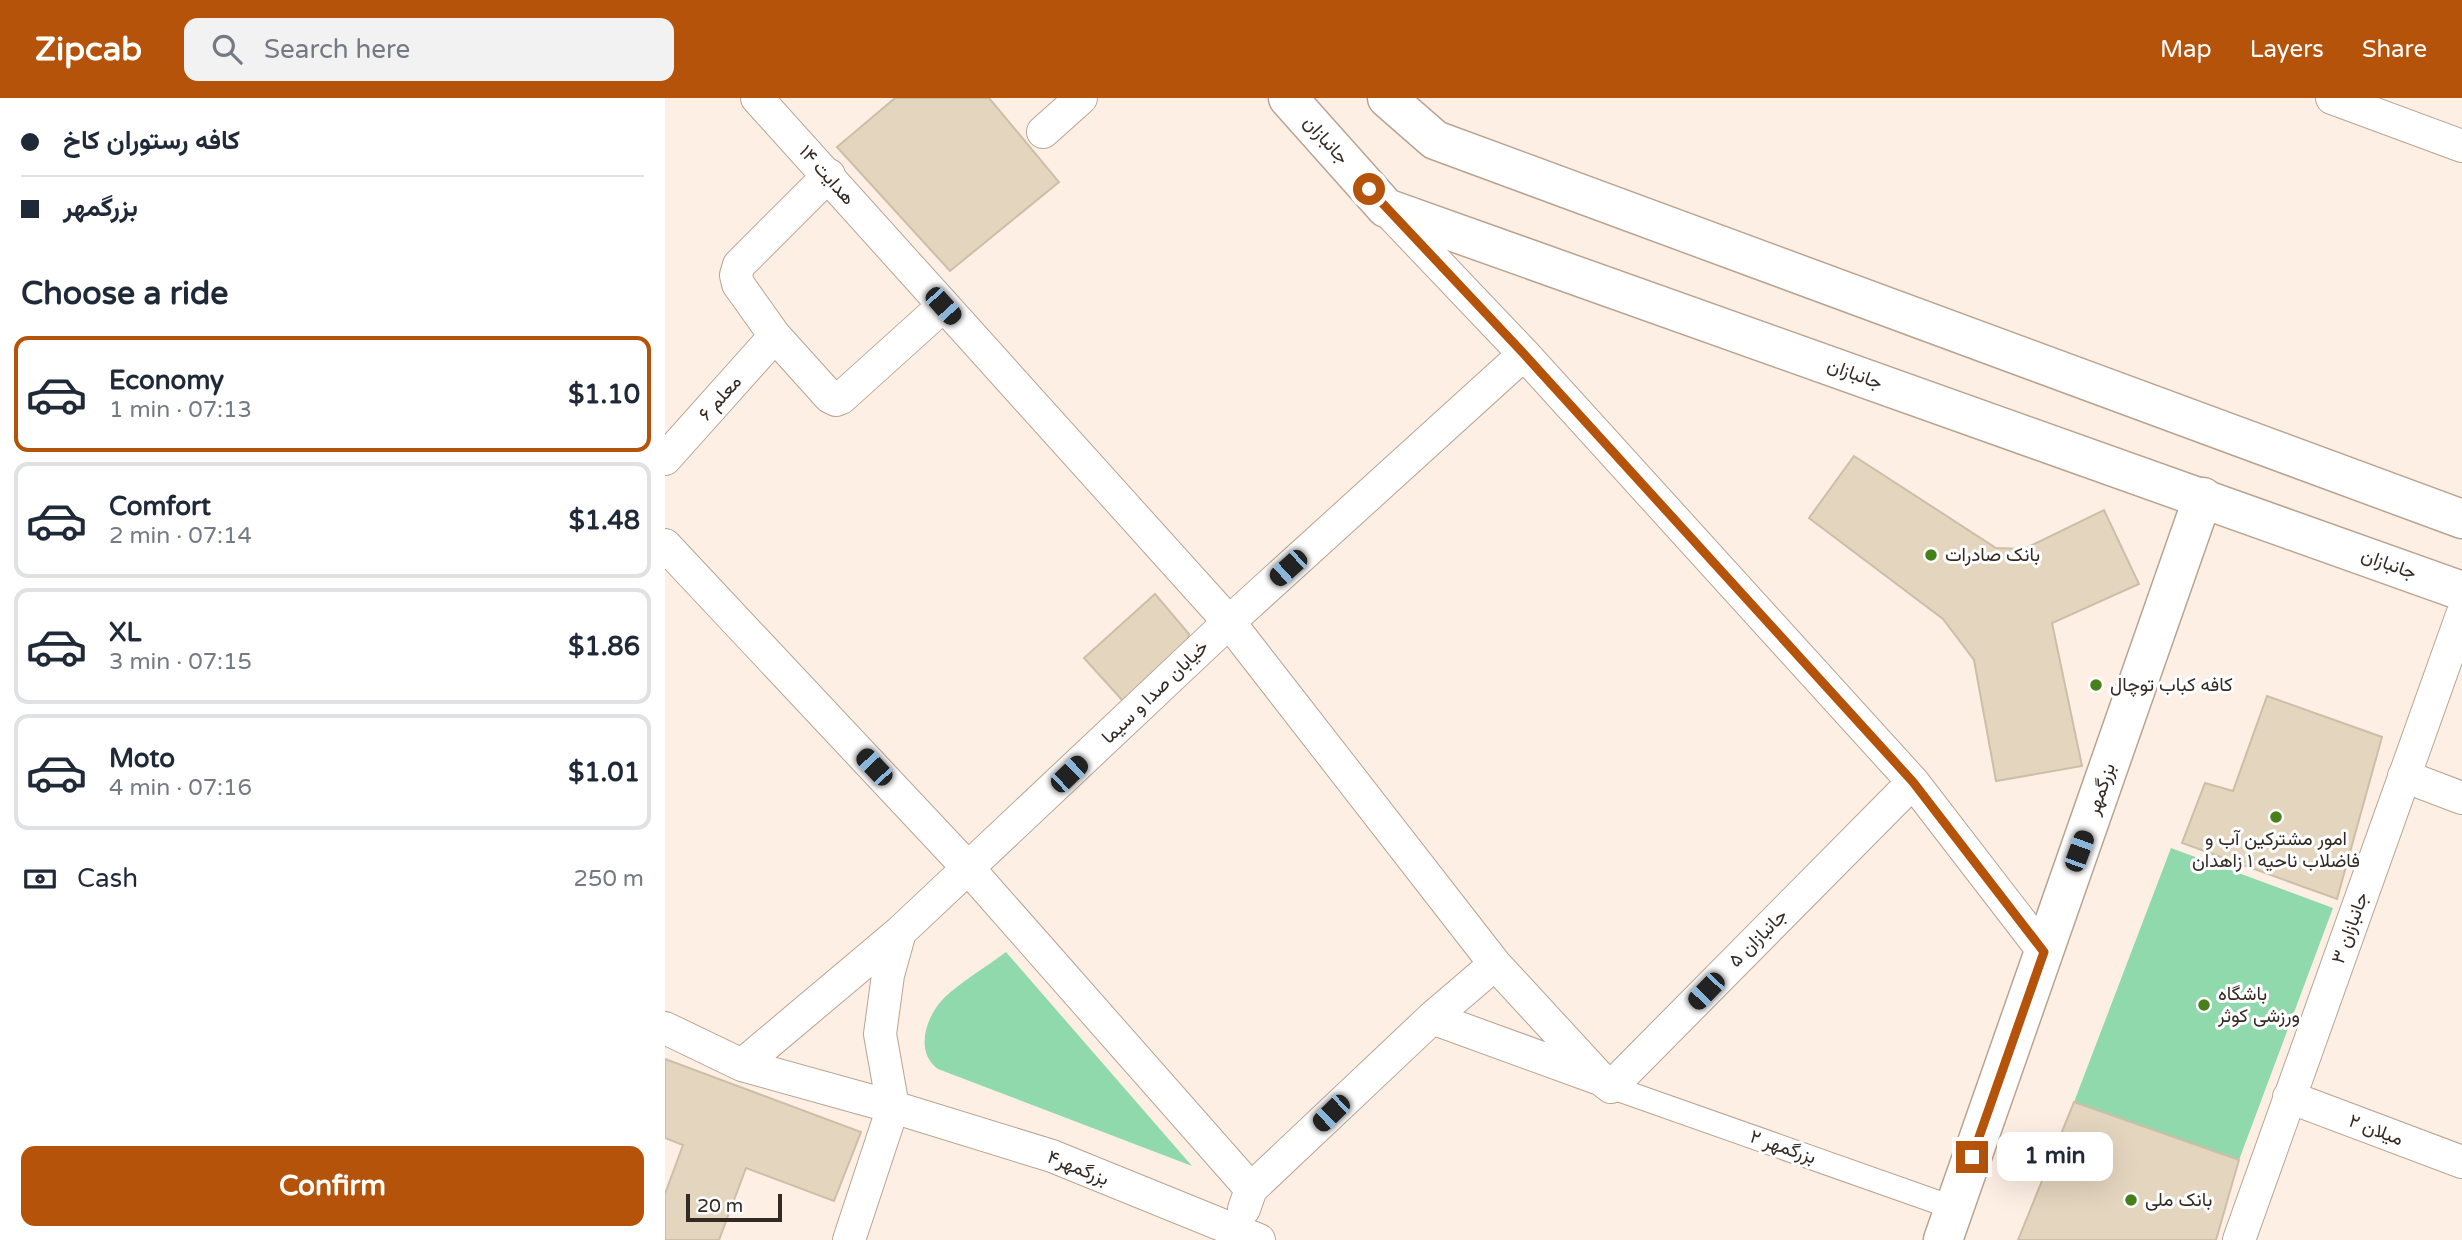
<!DOCTYPE html>
<html lang="en">
<head>
<meta charset="utf-8">
<style>
  body { margin:0; font-family:"Varela Round",Vazirmatn,sans-serif; background:#f2f2f3; color:#1f2937; height:100vh; display:flex; flex-direction:column; font-size:26px; white-space:nowrap }
  * { box-sizing:border-box; margin:0 }
  p { font-size:23px; color:#747a83 }
  .icon { flex:none; width:38px; height:38px; fill:none; stroke:currentColor; stroke-width:2; stroke-linecap:round; stroke-linejoin:round }
  .map { position:relative; flex:1; overflow:hidden }
  .drawer { display:flex; flex-direction:column; background:#fff; width:665px }
  .drawer>* { flex:none }
  .banner { display:grid; align-content:center; height:154px; padding:0 21px; background:#fff }
  .scale { position:absolute; left:21px; bottom:18px; width:96px; box-sizing:border-box; padding-left:7px; border:4px solid #332a23; border-top:0; font-size:19px; line-height:24px; white-space:nowrap; color:#332a23; -webkit-text-stroke:5px #fff; paint-order:stroke }
  .end { position:absolute; width:32px; height:32px; margin:-16px; border:9px solid #b45309; background:#fff; box-shadow:0 0 0 4px #fff }
  .from { border-radius:50% }
  .bubble { position:absolute; height:49px; border-radius:14px; background:#fff; box-shadow:0 7px 28px #0002; font-size:23px; font-weight:700; line-height:49px; text-align:center }
  .car { position:absolute; width:21px; height:42px; margin:-21px -10px; border-radius:9px; box-shadow:0 0 5px 2px #0007; background:linear-gradient(#222 24%,#8ab4d8 0 40%,#222 0 76%,#8ab4d8 0 86%,#222 0) }
  .banner b { display:flex; align-items:center; gap:24px; height:66px; font-size:26px }
  .banner b+b { border-top:2px solid #e0e1e3 }
  .banner i { width:18px; height:18px; background:#1f2937 }
  ul { padding:0; list-style:none }
  li { display:flex; align-items:center; gap:21px; height:116px; margin:0 14px 10px; padding:0 7px; border:4px solid #e0e1e3; border-radius:14px }
  li div { flex:1 }
  li b { display:block; font-size:26px }
  li em { font-style:normal; font-weight:700 }
  li.selected { border-color:#b45309 }
  li>.icon { width:63px; height:63px; stroke-width:1.5 }
  h2 { padding:0 21px; font-size:32px; line-height:84px }
  .pay { display:flex; align-items:center; gap:18px; height:77px; padding:0 21px; font-size:26px }
  .pay p { margin-inline-start:auto }
  .button { display:flex; gap:14px; margin-top:auto; padding:14px 21px }
  .button a { flex:1; height:80px; border-radius:14px; background:#b45309; color:#fff; font-size:28px; font-weight:700; line-height:80px; text-align:center }
  header { display:flex; align-items:center; gap:42px; box-sizing:border-box; height:98px; padding:0 35px; background:#b45309; color:#fff }
  header strong { font-size:33px }
  nav { display:flex; gap:38px; margin-inline-start:auto; font-size:24px }
  .search { width:490px; height:63px; background:#f2f2f3; display:flex; align-items:center; gap:18px; box-sizing:border-box; padding:0 24px; border-radius:14px; color:#747a83; font-size:26px }
  main { display:flex; flex:1; min-height:0 }
  .map>svg:first-child { display:block }
  .green { fill:#90d9ad }
  .building { fill:#e4d5be; stroke:#cdbea7; stroke-width:2 }
  .lines { fill:none; stroke-linecap:round; stroke-linejoin:round }
  .pedestrian-casing { stroke:#b9a492; stroke-width:25 }
  .minor-casing { stroke:#b9a492; stroke-width:34 }
  .tertiary-casing { stroke:#b9a492; stroke-width:41 }
  .secondary-casing { stroke:#b9a492; stroke-width:41 }
  .pedestrian { stroke:#fff; stroke-width:23 }
  .minor { stroke:#fff; stroke-width:32 }
  .tertiary { stroke:#fff; stroke-width:38 }
  .secondary { stroke:#fff; stroke-width:38 }
  .route { stroke:#b45309; stroke-width:9 }
  .poi-dot { fill:#45801b; stroke:#fff; stroke-width:2.5 }
  .labels { text-anchor:middle; dominant-baseline:central; stroke-width:6; stroke-linejoin:round; paint-order:stroke }
  .street-label { font-size:19px; fill:#332a23; stroke:#fff }
  .poi-label { font-size:19px; fill:#332a23; stroke:#fff; text-anchor:start }
</style>
</head>
<body>
<header>
<strong>Zipcab</strong>
<div class="search"><svg class="icon" aria-label="search" viewBox="0 0 24 24"><circle cx="10" cy="10" r="6"/><path d="M15 15l6 6"/></svg>Search here</div>
<nav><a>Map</a><a>Layers</a><a>Share</a></nav>
</header>
<main>
<section class="drawer">
<div class="banner">
<b><i class="from"></i>کافه رستوران کاخ</b>
<b><i></i>بزرگمهر</b>
</div>
<h2>Choose a ride</h2>
<ul>
<li class="selected"><svg class="icon" aria-label="car" viewBox="0 0 24 24"><path d="M5 17H2v-5l4-1 3-4h7l3 4 3 1v5h-3M9 17h6M6 11h13"/><circle cx="7" cy="17" r="2"/><circle cx="17" cy="17" r="2"/></svg><div><b>Economy</b><p>1 min · 07:13</p></div><em>$1.10</em></li>
<li><svg class="icon" aria-label="car" viewBox="0 0 24 24"><path d="M5 17H2v-5l4-1 3-4h7l3 4 3 1v5h-3M9 17h6M6 11h13"/><circle cx="7" cy="17" r="2"/><circle cx="17" cy="17" r="2"/></svg><div><b>Comfort</b><p>2 min · 07:14</p></div><em>$1.48</em></li>
<li><svg class="icon" aria-label="car" viewBox="0 0 24 24"><path d="M5 17H2v-5l4-1 3-4h7l3 4 3 1v5h-3M9 17h6M6 11h13"/><circle cx="7" cy="17" r="2"/><circle cx="17" cy="17" r="2"/></svg><div><b>XL</b><p>3 min · 07:15</p></div><em>$1.86</em></li>
<li><svg class="icon" aria-label="car" viewBox="0 0 24 24"><path d="M5 17H2v-5l4-1 3-4h7l3 4 3 1v5h-3M9 17h6M6 11h13"/><circle cx="7" cy="17" r="2"/><circle cx="17" cy="17" r="2"/></svg><div><b>Moto</b><p>4 min · 07:16</p></div><em>$1.01</em></li>
</ul>
<div class="pay"><svg class="icon" aria-label="cash" viewBox="0 0 24 24"><path d="M3 7h18v10H3z"/><circle cx="12" cy="12" r="2"/></svg>Cash<p>250 m</p></div>
<div class="button"><a>Confirm</a></div>
</section>
<div class="map">
<svg width="1797" height="1142" viewBox="0 0 1797 1142">
  <rect width="100%" height="100%" fill="#fdefe4"/>
  <!-- green -->
  <path class="green" d="M1506,750l162,60 -94,252 -165,-58z
    M341,854l186,214 -254,-97c-24,-17 -12,-53 6,-71 18,-17 42,-31 62,-46z"/>
  <!-- building -->
  <path class="building" d="M230,0h94l70,84 -109,89 -113,-124z
    M1189,358l142,92 28,1 80,-39 35,74 -87,39 30,143 -86,15 -22,-121 -31,-41 -134,-101z
    M490,496l34,40 -2,9 -64,58 -39,-43z
    M1602,598l115,41 -45,162 -155,-56 23,-60 28,8z
    M0,961l196,73 -27,69 -88,-33 -27,72h-54v-46l18,-49 -18,-7z
    M1409,1004l165,58 -23,80h-198z"/>
  <g class="lines">
    <!-- pedestrian casing -->
    <g class="pedestrian-casing">
      <path id="pedestrian" d="M946,989l343,121"/>
    </g>
    <!-- minor casing -->
    <g class="minor-casing">
      <path id="minor" d="M92,0l472,524 266,342 107,116 9,7 302,-305
        M1667,0l130,48
        M378,34l38,-34
        M164,77l-90,90 -3,10 2,9 37,52 55,61 6,3 5,-2 102,-92
        M721,111l138,145 389,428 131,170
        M0,361l110,-123
        M0,447l304,324 282,320
        M1739,678l58,22
        M767,920l165,60
        M0,930l77,37 151,42 159,49 207,84
        M77,967l158,-133
        M1624,999l173,65
        M579,1111l7,-20 181,-171 63,-54
        M184,1142l44,-133 -13,-73 8,-59 12,-43 329,-310 295,-268
        M1574,1142l223,-625"/>
    </g>
    <!-- tertiary casing -->
    <g class="tertiary-casing">
      <path id="tertiary" d="M1278,1142l260,-743"/>
    </g>
    <!-- secondary casing -->
    <g class="secondary-casing">
      <path id="secondary" d="M623,0l98,110 1076,383
        M722,0l48,42 1027,379"/>
    </g>
    <!-- pedestrian -->
    <use href="#pedestrian" class="pedestrian"/>
    <!-- minor -->
    <use href="#minor" class="minor"/>
    <!-- tertiary -->
    <use href="#tertiary" class="tertiary"/>
    <!-- secondary -->
    <use href="#secondary" class="secondary"/>
  </g>
  <g class="lines">
    <!-- route -->
    <path class="route" d="M704,91l155,165 389,428 131,170 -72,205"/>
  </g>
  <!-- markers -->
  <g class="poi-dot">
    <circle cx="1266" cy="457" r="7"/>
    <circle cx="1431" cy="587" r="7"/>
    <circle cx="1611" cy="719" r="7"/>
    <circle cx="1539" cy="907" r="7"/>
    <circle cx="1466" cy="1102" r="7"/>
  </g>
  <g class="labels">
    <!-- street labels -->
    <g class="street-label">
      <text transform="translate(661 42) rotate(48)">جانبازان</text>
      <text transform="translate(162 77) rotate(48)">هدایت ۱۴</text>
      <text transform="translate(1190 276) rotate(20)">جانبازان</text>
      <text transform="translate(55 300) rotate(-48)">معلم ۶</text>
      <text transform="translate(1724 466) rotate(20)">جانبازان</text>
      <text transform="translate(490 594) rotate(-44)">خیابان صدا و سیما</text>
      <text transform="translate(1436 691) rotate(-71)">بزرگمهر</text>
      <text transform="translate(1685 830) rotate(-70)">جانبازان ۳</text>
      <text transform="translate(1093 840) rotate(-45)">جانبازان ۵</text>
      <text transform="translate(1711 1032) rotate(21)">میلان ۲</text>
      <text transform="translate(1118 1049) rotate(19)">بزرگمهر ۲</text>
      <text transform="translate(413 1070) rotate(22)">بزرگمهر۴</text>
    </g>
    <!-- poi labels -->
    <g class="poi-label">
      <text x="1280" y="457">بانک صادرات</text>
      <text x="1445" y="587">کافه کباب توچال</text>
      <text x="1611" y="741" text-anchor="middle">امور مشترکین آب و<tspan x="1611" dy="22">فاضلاب ناحیه ۱ زاهدان</tspan></text>
      <text x="1553" y="896">باشگاه<tspan x="1553" dy="22">ورزشی کوثر</tspan></text>
      <text x="1480" y="1102">بانک ملی</text>
    </g>
  </g>
</svg>
<div class="scale">20 m</div>
<i class="end from" style="left:704px;top:91px"></i>
<i class="end" style="left:1307px;top:1059px"></i>
<div class="bubble" style="left:1332px;top:1034px;width:116px">1 min</div>
<i class="car" style="left:278px;top:208px;rotate:138deg"></i>
<i class="car" style="left:623px;top:470px;rotate:228deg"></i>
<i class="car" style="left:209px;top:669px;rotate:317deg"></i>
<i class="car" style="left:404px;top:676px;rotate:46deg"></i>
<i class="car" style="left:1414px;top:753px;rotate:20deg"></i>
<i class="car" style="left:1041px;top:893px;rotate:224deg"></i>
<i class="car" style="left:666px;top:1015px;rotate:226deg"></i>
</div>
</main>
</body>
</html>
